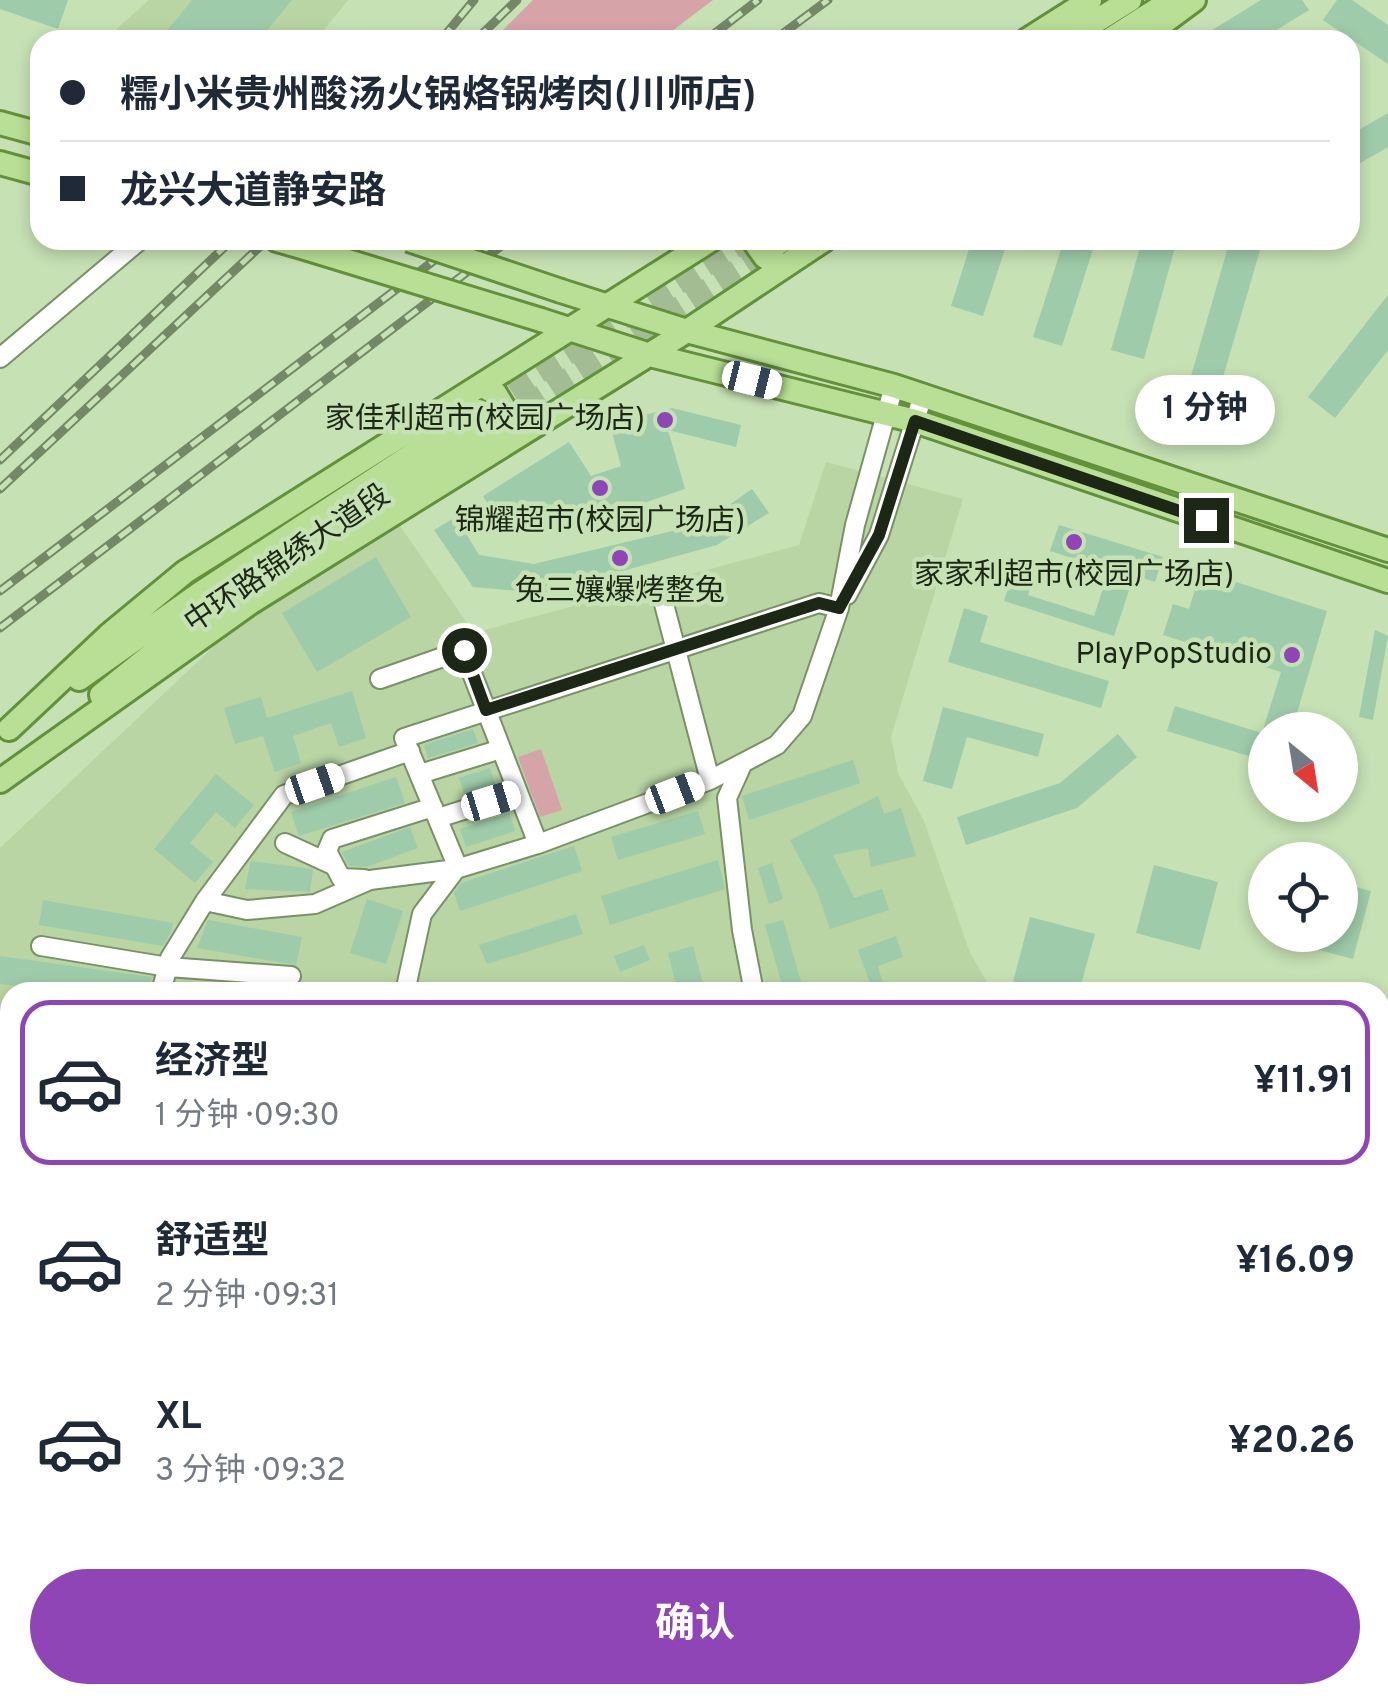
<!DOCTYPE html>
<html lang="zh">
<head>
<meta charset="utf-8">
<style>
  body { margin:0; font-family:Overpass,"Noto Sans SC",sans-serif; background:#f6f6f7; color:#1f2937; height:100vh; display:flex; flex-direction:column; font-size:38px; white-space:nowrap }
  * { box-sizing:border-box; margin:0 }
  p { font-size:32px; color:#747a83 }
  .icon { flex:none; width:55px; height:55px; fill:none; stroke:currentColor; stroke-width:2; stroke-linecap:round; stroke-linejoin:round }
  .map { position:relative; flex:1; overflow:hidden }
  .drawer { position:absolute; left:0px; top:982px; width:1390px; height:722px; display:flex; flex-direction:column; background:#fff; border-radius:30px 30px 0 0; box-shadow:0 5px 15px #0003 }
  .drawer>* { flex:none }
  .banner { position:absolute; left:30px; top:30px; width:1330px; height:220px; border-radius:30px; box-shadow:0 5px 15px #0003; display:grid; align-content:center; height:220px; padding:0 30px; background:#fff }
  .needle { width:65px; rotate:150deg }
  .fabs { position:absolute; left:1248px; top:712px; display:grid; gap:20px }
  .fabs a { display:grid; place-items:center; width:110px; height:110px; border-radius:50%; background:#fff; box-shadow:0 5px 15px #0003; font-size:50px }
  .end { position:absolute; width:45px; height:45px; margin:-22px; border:12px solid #1d2716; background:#fff; box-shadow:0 0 0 5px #fff }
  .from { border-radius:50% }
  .bubble { position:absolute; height:70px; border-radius:35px; background:#fff; box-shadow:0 5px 15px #0003; font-size:32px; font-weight:700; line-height:70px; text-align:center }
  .car { position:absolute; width:30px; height:60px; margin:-30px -15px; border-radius:12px; box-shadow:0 0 8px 2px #0007; background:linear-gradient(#fff 24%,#345 0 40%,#fff 0 76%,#345 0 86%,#fff 0) }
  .banner b { display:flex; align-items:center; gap:35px; height:95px; font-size:38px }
  .banner b+b { border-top:2px solid #e0e1e3 }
  .banner i { width:25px; height:25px; background:#1f2937 }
  ul { padding:18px 0 0; list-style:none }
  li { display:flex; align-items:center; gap:30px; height:165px; margin:0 20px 15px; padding:0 10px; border:5px solid transparent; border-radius:30px }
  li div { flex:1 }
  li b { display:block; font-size:38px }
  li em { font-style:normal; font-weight:700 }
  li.on { border-color:#9045b6 }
  li>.icon { width:90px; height:90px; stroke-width:1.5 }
  .cta { display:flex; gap:20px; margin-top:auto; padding:20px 30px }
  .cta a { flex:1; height:115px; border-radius:60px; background:#9045b6; color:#fff; font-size:40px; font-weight:700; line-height:115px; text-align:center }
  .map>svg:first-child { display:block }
  .built { fill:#b8d5a3 }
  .green { fill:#d6a3a8 }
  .building { fill:#9ecba9 }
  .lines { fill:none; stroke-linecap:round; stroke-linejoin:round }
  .major-tunnel { stroke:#a4bc94; stroke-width:22; stroke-dasharray:22 11; stroke-linecap:butt }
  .minor-casing { stroke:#799167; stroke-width:22 }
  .major-casing { stroke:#63903a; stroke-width:28 }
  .minor { stroke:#fff; stroke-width:18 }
  .major { stroke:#b8df95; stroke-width:22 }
  .rail-casing { stroke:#748767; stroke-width:9 }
  .rail { stroke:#c6e1b4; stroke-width:5; stroke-dasharray:15; stroke-linecap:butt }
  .major-bridge-casing { stroke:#63903a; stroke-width:28; stroke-linecap:butt }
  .major-bridge { stroke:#b8df95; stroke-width:22 }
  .route { stroke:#1d2716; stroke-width:12 }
  .poi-dot { fill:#9045b6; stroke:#c6e1b4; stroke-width:4 }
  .labels { text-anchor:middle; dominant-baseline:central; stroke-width:9; stroke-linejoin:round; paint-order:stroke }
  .poi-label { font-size:30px; fill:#1d2716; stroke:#c6e1b4 }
  .street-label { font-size:30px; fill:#1d2716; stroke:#c6e1b4 }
</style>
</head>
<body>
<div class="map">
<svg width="1388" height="1704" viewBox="0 0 1388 1704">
  <rect width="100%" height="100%" fill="#c6e1b4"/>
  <!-- built -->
  <path class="built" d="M149,0h199l-32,40h-212z
    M826,462l137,37 -72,238 7,36 26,48 46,132 23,39h-983v703h1093l5,9h-1108v-856l244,-230 154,-95 76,110 325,-88z"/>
  <!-- green -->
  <path class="green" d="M533,0h180l-53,40h-167z
    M541,749l21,61 -22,7 -22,-60z"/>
  <!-- building -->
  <path class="building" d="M0,0h68l-10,29 -58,-20z
    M192,0h100l-33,40h-83l-10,-8z
    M1261,0h41l7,10 -49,30h-64z
    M1337,0h15l36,25v39l-65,-44z
    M1388,113v34l-38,22v-34z
    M972,240h36l-25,76 -32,-10z
    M1064,240h32l-34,106 -29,-9z
    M1142,240h35l-33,119 -33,-9z
    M1230,240h33l-42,144 -30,-8z
    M1388,295v55l-53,68 -27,-21z
    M672,408l69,17 -5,22 -68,-17 17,59 -89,30 -50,9 -19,-27 -30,18 -14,-23 86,-54 22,34 30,-10 -11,-42z
    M752,489l17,24 -52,32 -175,48 -69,-6 -39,-57 22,-13 23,38 55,9 168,-40z
    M1059,525l104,32 -8,25 -21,-7 -20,61 -110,-35 11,-35 20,6 -7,23 66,21 15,-46 -59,-19z
    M376,557l35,60 -94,55 -35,-59z
    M1201,571l126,40 -35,119h-29l18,-58 -118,-37 10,-31 16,5z
    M964,608l24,8 -8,26 129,39 -8,27 -153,-46z
    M1375,630l13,6 -15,84 -14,-3z
    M352,691l14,47 -27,9 -8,-24 -38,13 8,27 -26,9 -12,-36 -28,8 -11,-36 37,-11 6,21z
    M1175,706l90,28v27l-98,-30z
    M943,707l101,27 -6,23 -71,-20 -15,52 -29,-8z
    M473,729l5,14 -50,15 -4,-13z
    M1118,734l19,23 -60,51 -111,37 -9,-28 103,-34z
    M853,760l7,23 -111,37 -7,-24z
    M490,768l6,18 -31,10 -6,-18z
    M216,774l38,31 -19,23 -19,-16 -26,31 23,19 -18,21 -41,-34z
    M396,777l9,26 -106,33 -8,-24z
    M878,796l6,18 17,-6 15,48 -45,11 -3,-19 -35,7 21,43 28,-9 7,21 -59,19 -13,-38 -27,-51z
    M698,811l7,23 -87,26 -7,-23z
    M509,813l6,18 -49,16 -6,-18z
    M410,827l8,21 -52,19 -17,-1 -7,-14z
    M574,846l8,25 -122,40 -6,-18 7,-10z
    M718,860l7,29 -115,36 -9,-29z
    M251,861l62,8 -3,23 -65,-3z
    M772,863l11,36 -14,5 -11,-36z
    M1154,865l64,17 -18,68 -64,-17z
    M1340,883l31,8 -18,68 -76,-20v-4h63z
    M367,899l36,12 -17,53 -36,-11z
    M43,900l130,23 -2,9 -8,14 -124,-21z
    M576,914l7,20 -96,30 -8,-19z
    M1030,917l65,17 -16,58h-40l-27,-6z
    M208,920l94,17 -6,28 -99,-17z
    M783,920l21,72h-20l-19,-67z
    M896,936l7,21 -25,9 7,26h-12l-15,-42z
    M644,945l6,15 -30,12 -6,-16z
    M693,946l12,46h-27l-10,-39z
    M0,956l152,21 -3,15h-83l-66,-8z"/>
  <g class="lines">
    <!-- major-tunnel -->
    <path class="major-tunnel" d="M483,408l263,-168
      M496,425l280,-180"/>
    <!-- minor casing -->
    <g class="minor-casing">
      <path id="minor" d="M0,358l140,-118
        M659,585l51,195
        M847,595l32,-60 44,-140
        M380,679l83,-29 75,194
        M741,767l-14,31 15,132 12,62
        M420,774l81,-25
        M438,818l79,-25
        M285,843l48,22
        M458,868l-54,-130 415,-135 20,5
        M364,879l-23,-1 -14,-27 5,-12 101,-32
        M205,901l42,9 68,-6 55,-24 86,-11 82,-25 172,-64 67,-35 25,-29 37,-108 16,-83 39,-139
        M41,946l127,21 123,9
        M161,992l9,-34 35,-57 79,-106 126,-44
        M405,992l17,-78 34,-45
        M1380,1072l8,-36
        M0,1092l10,-32
        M1380,1189l8,-1
        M0,1208l10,2
        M0,1256l10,3
        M0,1312l10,2
        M0,1353h1
        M0,1623l10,9
        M82,1695l10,9
        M359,1695l2,9
        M687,1695l2,9
        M113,1704l2,-9
        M410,1704l42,-9
        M1367,1704v-9"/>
    </g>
    <!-- major casing -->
    <g class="major-casing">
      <path id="major" d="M1027,40l63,-40
        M1066,40l64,-40
        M1109,40l63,-40
        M1140,40l54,-40
        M0,123l40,11
        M0,163l40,11
        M277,240l28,8
        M753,240l12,17 18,9
        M777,244l7,-4
        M561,291l126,40 207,55 494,164
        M541,320l109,35 265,66 473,160
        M481,385l14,8 16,26 -5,23
        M79,679l120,-85 280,-183
        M101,695l136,-109 252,-157
        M9,729l101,-95 75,-62 526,-332
        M0,781l250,-178 437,-272 137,-91"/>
    </g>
    <!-- minor -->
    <use href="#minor" class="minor"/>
    <!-- major -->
    <use href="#major" class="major"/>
    <!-- rail casing -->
    <g class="rail-casing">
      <path id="rail" d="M441,40l33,-40
        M476,40l41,-40
        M706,40l52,-40
        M774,40l54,-40
        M0,460l232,-220
        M0,489l267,-249
        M0,591l461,-351
        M0,628l509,-388"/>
    </g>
    <!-- rail -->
    <use href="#rail" class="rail"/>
    <!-- major-bridge casing -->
    <g class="major-bridge-casing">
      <path id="major-bridge" d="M409,240l152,51
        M305,248l236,72"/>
    </g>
    <!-- major-bridge -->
    <use href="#major-bridge" class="major-bridge"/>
  </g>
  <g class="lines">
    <!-- route -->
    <path class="route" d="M464,650l22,60 333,-107 20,5 40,-73 36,-114 291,99"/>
  </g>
  <!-- markers -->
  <g class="poi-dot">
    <circle cx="665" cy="420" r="10"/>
    <circle cx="600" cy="488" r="10"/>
    <circle cx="1074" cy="542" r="10"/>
    <circle cx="620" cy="558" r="10"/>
    <circle cx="1292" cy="655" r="10"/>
  </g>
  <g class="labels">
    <!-- poi labels -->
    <g class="poi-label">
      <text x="645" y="420" text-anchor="end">家佳利超市(校园广场店)</text>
      <text x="600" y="522">锦耀超市(校园广场店)</text>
      <text x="1074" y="576">家家利超市(校园广场店)</text>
      <text x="620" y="592">兔三孃·爆烤整兔</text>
      <text x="1272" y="655" text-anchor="end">PlayPopStudio</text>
    </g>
    <!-- street labels -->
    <g class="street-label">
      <text transform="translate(288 560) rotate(-34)">中环路锦绣大道段</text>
    </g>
  </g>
</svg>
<div class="fabs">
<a><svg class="needle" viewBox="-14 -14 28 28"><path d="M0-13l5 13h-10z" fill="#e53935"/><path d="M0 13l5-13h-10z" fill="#747a83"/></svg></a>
<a><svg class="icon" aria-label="locate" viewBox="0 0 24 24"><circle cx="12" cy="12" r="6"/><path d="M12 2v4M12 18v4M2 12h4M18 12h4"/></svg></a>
</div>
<i class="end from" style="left:464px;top:650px"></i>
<i class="end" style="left:1206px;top:520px"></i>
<div class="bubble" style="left:1135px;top:375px;width:140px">1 分钟</div>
<i class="car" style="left:752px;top:380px;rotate:104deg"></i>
<i class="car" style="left:315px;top:784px;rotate:71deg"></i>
<i class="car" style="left:675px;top:793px;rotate:69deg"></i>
<i class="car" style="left:491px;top:801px;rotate:73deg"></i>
<div class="banner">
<b><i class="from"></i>糯小米·贵州酸汤火锅·烙锅烤肉(川师店)</b>
<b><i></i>龙兴大道静安路</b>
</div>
<section class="drawer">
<ul>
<li class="on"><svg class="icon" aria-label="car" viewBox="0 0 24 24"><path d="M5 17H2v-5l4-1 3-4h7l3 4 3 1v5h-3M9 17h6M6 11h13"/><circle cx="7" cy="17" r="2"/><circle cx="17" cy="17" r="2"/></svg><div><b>经济型</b><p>1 分钟 · 09:30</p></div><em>¥11.91</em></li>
<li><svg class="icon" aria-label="car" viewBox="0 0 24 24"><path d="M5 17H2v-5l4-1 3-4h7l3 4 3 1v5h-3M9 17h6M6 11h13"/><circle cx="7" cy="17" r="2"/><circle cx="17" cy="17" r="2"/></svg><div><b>舒适型</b><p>2 分钟 · 09:31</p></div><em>¥16.09</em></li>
<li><svg class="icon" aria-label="car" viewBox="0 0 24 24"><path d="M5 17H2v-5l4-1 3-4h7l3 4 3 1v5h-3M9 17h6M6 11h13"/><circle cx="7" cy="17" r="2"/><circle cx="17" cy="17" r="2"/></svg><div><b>XL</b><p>3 分钟 · 09:32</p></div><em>¥20.26</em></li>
</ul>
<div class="cta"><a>确认</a></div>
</section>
</div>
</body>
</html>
